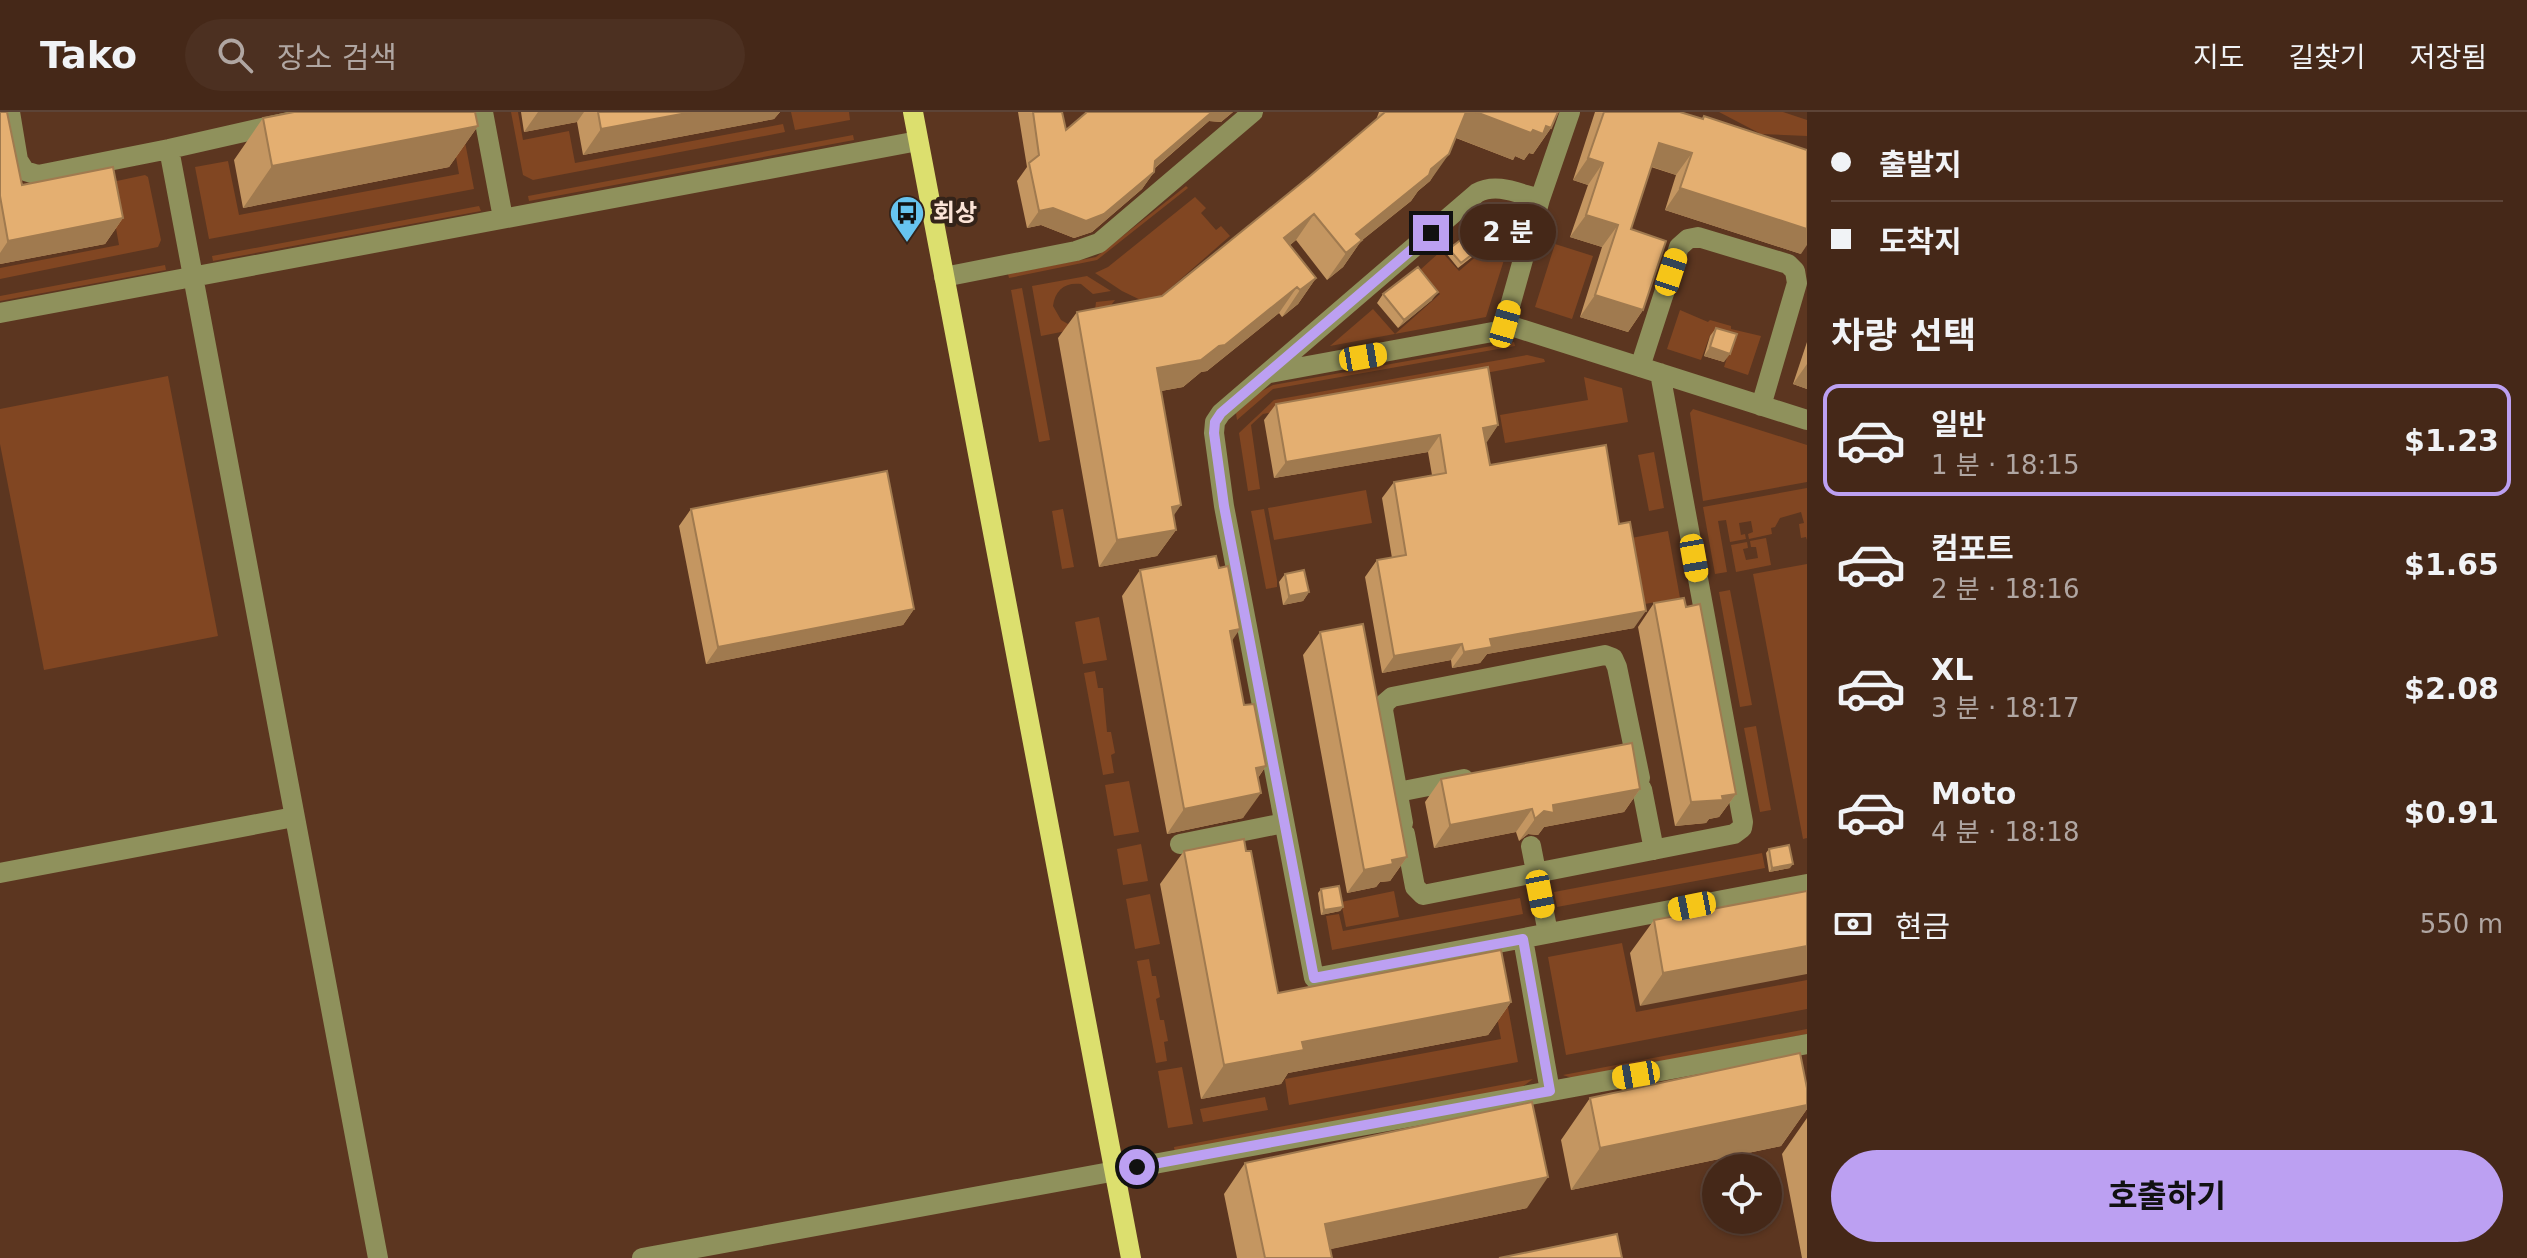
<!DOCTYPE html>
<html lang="ko">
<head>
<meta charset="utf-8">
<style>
  body { margin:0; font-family:"DejaVu Sans","Noto Sans KR",sans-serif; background:#4c3021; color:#f1f3f6; height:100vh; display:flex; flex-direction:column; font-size:30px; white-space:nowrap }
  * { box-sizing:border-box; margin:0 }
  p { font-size:26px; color:#b0a6a2 }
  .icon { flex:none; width:44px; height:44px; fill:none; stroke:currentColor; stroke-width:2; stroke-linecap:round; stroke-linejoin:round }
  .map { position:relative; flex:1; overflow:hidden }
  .details { display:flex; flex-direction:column; background:#452818; width:720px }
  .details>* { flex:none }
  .banner { display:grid; align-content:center; height:176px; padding:0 24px; background:#452818 }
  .buttons { position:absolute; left:1702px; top:1042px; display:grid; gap:16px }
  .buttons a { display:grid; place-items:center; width:80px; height:80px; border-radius:50%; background:#452818; box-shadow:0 2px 6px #0004,0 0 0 2px #5d4437; font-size:40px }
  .end { position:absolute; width:36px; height:36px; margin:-18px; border:10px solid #bca0f2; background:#111; box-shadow:0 0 0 4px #111 }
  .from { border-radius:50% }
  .bubble { position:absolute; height:56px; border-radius:28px; background:#452818; box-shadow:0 2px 6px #0004,0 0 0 2px #5d4437; font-size:26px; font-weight:700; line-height:56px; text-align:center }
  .car { position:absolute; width:24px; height:48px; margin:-24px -12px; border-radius:10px; box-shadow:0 0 6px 2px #0007; background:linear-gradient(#f5c518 24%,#345 0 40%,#f5c518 0 76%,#345 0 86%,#f5c518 0) }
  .banner b { display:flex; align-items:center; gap:28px; height:76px; font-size:30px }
  .banner b+b { border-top:2px solid #5d4437 }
  .banner i { width:20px; height:20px; background:#f1f3f6 }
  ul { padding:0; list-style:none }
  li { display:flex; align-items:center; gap:24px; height:112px; margin:0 16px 12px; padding:0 8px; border:4px solid transparent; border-radius:16px }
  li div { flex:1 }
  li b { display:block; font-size:30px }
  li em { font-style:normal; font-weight:700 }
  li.on { border-color:#bca0f2 }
  li>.icon { width:72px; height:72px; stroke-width:1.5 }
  h2 { padding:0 24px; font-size:36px; line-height:96px }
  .pay { display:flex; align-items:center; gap:20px; height:88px; padding:0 24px; font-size:30px }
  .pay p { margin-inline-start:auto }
  .action { display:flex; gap:16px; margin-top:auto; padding:16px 24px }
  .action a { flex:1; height:92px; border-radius:48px; background:#bca0f2; color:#111; font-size:32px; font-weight:700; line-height:92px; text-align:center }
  header { display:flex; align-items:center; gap:48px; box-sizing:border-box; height:112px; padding:0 40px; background:#452818; border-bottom:2px solid #5d4437 }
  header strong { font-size:38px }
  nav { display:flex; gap:44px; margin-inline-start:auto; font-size:28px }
  .search { width:560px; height:72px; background:#4c3021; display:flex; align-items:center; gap:20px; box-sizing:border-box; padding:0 28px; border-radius:44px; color:#b0a6a2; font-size:30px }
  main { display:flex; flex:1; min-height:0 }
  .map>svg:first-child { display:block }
  .green { fill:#814622 }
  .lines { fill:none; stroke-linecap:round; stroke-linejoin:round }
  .minor { stroke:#8f915c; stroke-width:20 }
  .major { stroke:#dcdf6e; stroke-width:20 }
  .wall { fill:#c49661 }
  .shaded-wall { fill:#a07a4f }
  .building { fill:#e4af71; stroke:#a07a4f; stroke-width:2 }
  .route { stroke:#bca0f2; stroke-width:10 }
  .labels { text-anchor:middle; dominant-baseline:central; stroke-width:8; stroke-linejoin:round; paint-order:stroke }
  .poi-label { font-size:24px; font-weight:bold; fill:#fbe3d6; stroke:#342319; text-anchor:start }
</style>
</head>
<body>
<header>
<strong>Tako</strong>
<div class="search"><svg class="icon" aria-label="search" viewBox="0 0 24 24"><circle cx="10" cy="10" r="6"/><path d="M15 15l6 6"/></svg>장소 검색</div>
<nav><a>지도</a><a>길찾기</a><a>저장됨</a></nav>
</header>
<main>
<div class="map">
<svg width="1807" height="1146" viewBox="0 0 1807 1146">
  <rect width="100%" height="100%" fill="#5c3620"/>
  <!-- green -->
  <path class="green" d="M511,0h7l5,28 46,-9 6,32 208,-39 2,8 -252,48 -10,-5z
    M791,0h58l1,8 -55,10z
    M1719,0h64l24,8v16l-46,-2z
    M461,9l13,68 -265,50 -14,-72 33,-6 11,54 220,-41 -9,-51z
    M853,23l1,5 -325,61 -1,-5z
    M145,63l3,2 13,63 -3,7 -158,32v-11l119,-23 -10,-56 3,-7z
    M1186,74l2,2 -91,72 -88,18 -1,-4 88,-17z
    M1195,85l11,11 -5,5 15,17 5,-4 9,10 -79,69 -29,-14 -27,-18 13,-6z
    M479,94l2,5 -268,50 -1,-5z
    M1491,98l21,5 3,10 -29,92 -156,29 43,-37 22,25 45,-40 -20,-24 21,-19 18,20 20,-17 -17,-20z
    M1555,132l38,12 -21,63 -37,-12z
    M165,153l1,5 -166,31v-5z
    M1087,164l24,15 -18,3 -12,-10c-16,-2 -26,6 -28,22l8,14 7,4 27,-14 1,-8 19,-2 -19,25 -55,11 -9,-50z
    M1022,176l28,152 -11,2 -28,-152z
    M1680,198l28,12 2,-2 21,6v3l30,7 -13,39 -24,-8 8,-25 -22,-7 -9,25 -34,-11z
    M1514,230l1,4 -242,43 -36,31 -1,-7 22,-20 15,-8z
    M1527,243l17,4 1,3 -282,52 -12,11 9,64 -12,2 -9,-58 35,-33z
    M168,264l50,260 -174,34 -44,-226v-35z
    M1584,265l38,11 6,34 -123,21 -5,-28 88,-15z
    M1693,297l114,36v37l-104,19 -13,-88z
    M1654,340l10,56 -15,3 -11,-56z
    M1807,376v52l-1,-3 -5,1 -2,-14 5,-1 -3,-11 -21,6 -5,9 -4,1 1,6 -23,5 -1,-5 5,-2 -2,-11 -12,2 2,12 4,-1 1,5 -16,3 -4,-22 -8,1 9,51 -12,2 -12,-67z
    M1366,378l6,33 -98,17 -6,-32z
    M1063,397l11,58 -12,2 -10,-58z
    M1264,397l13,71v7l-11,2 -15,-78z
    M1668,419l12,67 -47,8 -12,-66z
    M1766,426l5,27 -35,7 -5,-27 16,-3 1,6 -5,1 3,11 12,-2 -2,-11h-5l-1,-6z
    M1807,452v274l-4,1 -50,-265z
    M1730,478l22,115 -12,2 -21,-115z
    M1099,505l8,43 -24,4 -8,-42z
    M1095,559l3,17h5l4,44h4l4,21 -4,2 3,18 -11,2 -19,-102z
    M1756,614l15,84 -11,2 -16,-84z
    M1129,669l10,51 -25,4 -9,-51z
    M1141,732l7,37 -25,4 -6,-36z
    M1762,741l3,15 -208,39 -3,-15z
    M1394,779l5,26 -53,10 -5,-25z
    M1150,782l10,50 -25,5 -9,-50z
    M1520,786l3,16 -191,36 -6,-34 13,-2 4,17z
    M1622,831l14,69 171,-32v29l-241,46 -18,-98z
    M1149,847l3,17h4l4,21 -4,2 4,21h4l4,21 -4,1 3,19 -11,2 -19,-102z
    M1500,852l18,98 -229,43 -4,-26 216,-40 -13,-73z
    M1807,917v5l-235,44 -9,-3z
    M1182,955l11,57 -25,4 -10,-57z
    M1533,967l-11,8 -347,66 -1,-6z
    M1265,985l3,13 -65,12 -3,-13z"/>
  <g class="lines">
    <!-- minor -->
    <path class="minor" d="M10,0l8,48 7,11 13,4 131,-26 146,-33 7,-4
      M483,0l20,106
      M169,37l209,1109
      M1540,87c-21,-5 -43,-17 -63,-6l-256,220 -6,9 -1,11 10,73 90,472 493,-94
      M944,165l132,-26 23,-8 154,-131
      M0,201l918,-172
      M1505,212l302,96
      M1640,255l39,-120 9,-8 10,-2 90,27 7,7 2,12 -36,123
      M1270,261l228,-42 7,-7 35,-125 30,-87
      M1642,677l12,61
      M1398,680l66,-13
      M1403,711l-20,-113 2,-7 7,-6 213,-42 8,3 4,9 23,111
      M1405,722l10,53 8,8 311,-61 8,-6 1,-6 -83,-449
      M1180,732l104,-21
      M1531,734l17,87
      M0,761l294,-56
      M1523,827l27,152
      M642,1146l1165,-214"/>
    <!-- major -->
    <path class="major" d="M913,0l218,1146"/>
  </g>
  <!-- wall -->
  <path class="wall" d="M0,0l22,73 101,33 -18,26 -105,20z
    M521,0h259l-6,7 -191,36 -6,-33 -53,10z
    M1018,0h44l4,18 167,-18 -12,10 -12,-1 -55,48v3l-12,17 -50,43 -18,6 -33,-13 -14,3 -10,-47 10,-14z
    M1379,0h179l-7,16 -18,26 -4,-1 -5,7 -9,-4 -2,4 -57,-22 -26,43 -12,10 -7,10 -50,40 -18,26 -16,13 -31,-40 -6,5 26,33 -18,26 -16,13 -3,-4 -72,58 -6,1 -18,15 -22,4 12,125 3,14 -19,26 -58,11 -41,-229 19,-26 85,-16 148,-120 66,-56z
    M1595,0h85l22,7 2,-3 97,138 -136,-44 11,-35 -25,-8 -20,62 12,81 -15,22 -48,-15 22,-70 -32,-10 18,-52 -15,-5z
    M263,6l215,8 -29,41 -206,41 -9,-48z
    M1449,137l27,5 -18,14 -12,-15z
    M1383,182l49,6 -34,28 -21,-25z
    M1716,216l8,34 -20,-6 6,-20z
    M1807,230v47l-14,-5z
    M1276,292l222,21 -12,17 4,23 144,163 -147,26 -7,9 -28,5 -1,-8 -69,13 -17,-96 12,-17 15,-2 -10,-60 12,-16 38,-7 -4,-23 -154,26 -10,-58z
    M691,397l223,100 -11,16 -197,39 -27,-138z
    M1140,458l92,71 12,64 22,61 -8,12 -15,40 -76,16 -45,-238z
    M1285,462l24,18 -6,9 -20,4 -4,-23z
    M1654,491l82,191 -17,23 -10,2 -3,4 -31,3 -37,-199z
    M1320,520l87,225 -17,24 -10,1 -4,5 -29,6 -44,-238z
    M1441,667l199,10 -16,23 -80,15 -6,8 -10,-1 -9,7 -3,-9 -82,16 -9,-46z
    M1769,737l21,19 -21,4 -3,-19z
    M1184,739l94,142 233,9 -23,33 -200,38 -7,11 -80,15 -41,-215z
    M1321,777l22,18 -3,4 -19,4 -3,-22z
    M1807,779l-167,115 -10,-53 24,-33z
    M1807,976v21l-26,37 -210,44 -10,-50 29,-42z
    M1807,1006v140h-5l-20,-104z
    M1245,1051l282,45 -197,41 2,9h-95l-13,-64z"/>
  <!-- shaded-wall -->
  <path class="shaded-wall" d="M538,0h46l-7,10 -53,10z
    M692,0h88l-6,7 -191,36 18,-26z
    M1212,0h21l-12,10 -12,-1 -66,57 12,-17z
    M1465,0h11l57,18 13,-4 5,2 -18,26 -4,-1 -5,7 -9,-4 -2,4 -64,-25z
    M478,14l-29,41 -206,41 29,-42z
    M1659,31l33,10 -16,22 -32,-11z
    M1449,42l-19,27 -12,10 -7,10 -50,40 -18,26 -16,13 19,-27 10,-19z
    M1588,46l15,5 -15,22 -15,-5z
    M1154,60l-12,17 -50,43 -18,6 -33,-13 -14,3 12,-17z
    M1680,76l127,41v16l-6,9 -136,-44z
    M1314,102l-18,26 -30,25 18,-27z
    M1586,103l32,10 -16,22 -32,-10z
    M123,106l-18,26 -105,20v-11l8,-12z
    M1316,166l-18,26 -16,13 18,-27z
    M1297,175l-18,26 -72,58 -6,1 -18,15 -44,8 18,-27 62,-22z
    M1438,180l-6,8 -34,28 6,-8z
    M1595,183l48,15 -15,22 -48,-15z
    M1710,235l20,7 -6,8 -20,-6z
    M1807,252v25l-14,-5z
    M1498,313l-11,17 -15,2 11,-16z
    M1440,323l-12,17 -154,26 12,-16z
    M1181,393l-18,26 9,-24z
    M1176,418l-19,26 -58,11 18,-27z
    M1309,480l-6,9 -20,4 6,-9z
    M914,497l-11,16 -197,39 12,-17z
    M1646,499l-12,17 -147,26 -7,9 -28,5 12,-16 26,-13z
    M1240,517l-17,25 7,-23z
    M1462,532l-11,16 -69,13 12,-17z
    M1266,654l-18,25 8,-23z
    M1640,677l-16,23 -80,15 -6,8 -10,-1 -9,7 16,-22 9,-8 9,-6z
    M1261,681l-18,25 -76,16 17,-25z
    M1736,682l-17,23 -10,2 -3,4 -31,3 16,-24z
    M1532,697l-16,23 -82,16 16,-23z
    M1407,745l-17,24 -10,1 -4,5 -29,6 17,-23 28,-10z
    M1793,752l-3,4 -21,4 3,-4z
    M1343,795l-3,4 -19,4 3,-5z
    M1807,834v28l-167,32 23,-33z
    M1511,890l-23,33 -200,38 -7,11 -80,15 23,-34 78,-23z
    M1807,993v4l-26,37 -210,44 29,-42z
    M1548,1065l-21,31 -224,47 22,-31z"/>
  <!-- building -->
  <path class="building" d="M0,0h7l15,73 91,-18 10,51 -115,23 -8,-45z
    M294,0h181l3,14 -206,40 -9,-48z
    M598,0h94l-91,17z
    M1033,0h29l4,18 21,-18h125l-57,49 -1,11 -50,42 -18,7 -33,-13 -14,3 -10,-48 10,-8z
    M1385,0h81l-17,42 -18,15 -2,6 -73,59 6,6 -16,13 -32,-39 -30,24 32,40 -16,12 -3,-3 -72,58 -6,1 -18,14 -44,8 24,137 -9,2 4,23 -59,10 -40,-228 85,-16 148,-120z
    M1476,0h82l-7,16 -5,-2 -3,8 -10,-4 -2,3z
    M1604,0h76l23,7 1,-3 103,34v79l-127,-41 12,-35 -33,-10 -28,86 35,12 -23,69 -48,-15 23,-70 -32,-10 17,-52 -15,-5z
    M1467,123l12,14 -18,14 -12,-14z
    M1418,155l20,25 -34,28 -21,-26z
    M1716,216l21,6 -7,20 -20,-7z
    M1488,255l10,58 -15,3 7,37 116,-20 13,79 11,-2 16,89 -156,28 2,8 -28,5 -2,-8 -68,12 -17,-96 29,-5 -12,-73 52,-9 -6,-38 -154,27 -10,-58z
    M887,359l27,138 -196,38 -27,-138z
    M1216,444l3,12 9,-2 12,63 -10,2 14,74 10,-1 12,62 -10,2 5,25 -77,16 -44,-239z
    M1304,458l5,22 -20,4 -4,-22z
    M1684,486l2,9 14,-3 36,190 -14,2 1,4 -32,2 -37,-199z
    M1363,512l44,233 -15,3 1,4 -29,6 -44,-238z
    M1632,631l8,46 -87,16 1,8 -10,-2 -9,8 -3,-10 -82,16 -9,-46z
    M1244,727l2,12h5l27,142 223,-43 10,52 -209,40 2,8 -80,15 -40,-214z
    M1789,733l4,19 -21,4 -3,-19z
    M1339,774l4,21 -19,3 -3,-21z
    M1807,779v55l-144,27 -9,-53z
    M1800,941l7,35v17l-207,43 -10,-50z
    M1532,990l16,75 -223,47 7,34h-67l-20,-95z
    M1617,1122l5,24h-123z"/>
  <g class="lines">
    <!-- route -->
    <path class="route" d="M1137,1055l413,-76 -27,-152 -209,39 -90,-472 -10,-73 1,-11 6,-9 210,-180"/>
  </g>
  <!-- icons -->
  <defs>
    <g id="bus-pin" transform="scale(1.8)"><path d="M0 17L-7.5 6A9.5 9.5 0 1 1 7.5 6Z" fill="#67c4ef" stroke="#342319"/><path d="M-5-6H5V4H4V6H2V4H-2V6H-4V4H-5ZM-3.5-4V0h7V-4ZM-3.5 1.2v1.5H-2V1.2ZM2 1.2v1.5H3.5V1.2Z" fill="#111"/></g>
  </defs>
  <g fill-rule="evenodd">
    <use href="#bus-pin" x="907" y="101"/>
  </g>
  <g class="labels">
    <!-- poi labels -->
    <g class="poi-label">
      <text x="933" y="101">회상</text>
    </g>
  </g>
</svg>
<div class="buttons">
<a><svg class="icon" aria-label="locate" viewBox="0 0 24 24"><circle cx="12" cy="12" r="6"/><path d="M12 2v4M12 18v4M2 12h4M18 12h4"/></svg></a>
</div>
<i class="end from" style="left:1137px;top:1055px"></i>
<i class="end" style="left:1431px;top:121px"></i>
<div class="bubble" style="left:1460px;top:92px;width:96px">2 분</div>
<i class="car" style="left:1671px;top:160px;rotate:18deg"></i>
<i class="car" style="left:1505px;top:212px;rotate:16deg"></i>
<i class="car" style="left:1363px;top:245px;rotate:80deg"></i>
<i class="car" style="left:1694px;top:446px;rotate:170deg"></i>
<i class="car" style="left:1540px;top:782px;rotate:169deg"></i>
<i class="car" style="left:1692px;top:794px;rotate:259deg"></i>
<i class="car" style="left:1636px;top:963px;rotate:260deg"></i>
</div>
<section class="details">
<div class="banner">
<b><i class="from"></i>출발지</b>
<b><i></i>도착지</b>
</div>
<h2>차량 선택</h2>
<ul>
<li class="on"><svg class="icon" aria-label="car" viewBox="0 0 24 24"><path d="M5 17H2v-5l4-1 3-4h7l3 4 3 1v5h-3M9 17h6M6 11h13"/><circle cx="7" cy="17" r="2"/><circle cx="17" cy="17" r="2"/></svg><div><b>일반</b><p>1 분 · 18:15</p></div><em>$1.23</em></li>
<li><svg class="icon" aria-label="car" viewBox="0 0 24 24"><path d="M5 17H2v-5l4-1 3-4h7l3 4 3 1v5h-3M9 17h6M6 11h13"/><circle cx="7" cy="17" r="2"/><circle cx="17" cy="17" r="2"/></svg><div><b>컴포트</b><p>2 분 · 18:16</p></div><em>$1.65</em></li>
<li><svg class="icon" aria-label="car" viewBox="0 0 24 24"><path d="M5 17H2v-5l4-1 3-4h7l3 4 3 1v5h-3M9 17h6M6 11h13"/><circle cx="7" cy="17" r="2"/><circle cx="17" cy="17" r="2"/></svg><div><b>XL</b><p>3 분 · 18:17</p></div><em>$2.08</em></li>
<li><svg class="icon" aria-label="car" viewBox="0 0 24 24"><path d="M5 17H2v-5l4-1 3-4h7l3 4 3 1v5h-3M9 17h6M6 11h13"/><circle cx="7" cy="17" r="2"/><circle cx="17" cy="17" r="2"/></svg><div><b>Moto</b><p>4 분 · 18:18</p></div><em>$0.91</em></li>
</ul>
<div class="pay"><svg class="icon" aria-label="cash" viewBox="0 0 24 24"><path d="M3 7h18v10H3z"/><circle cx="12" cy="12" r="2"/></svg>현금<p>550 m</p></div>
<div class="action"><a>호출하기</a></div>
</section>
</main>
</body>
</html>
